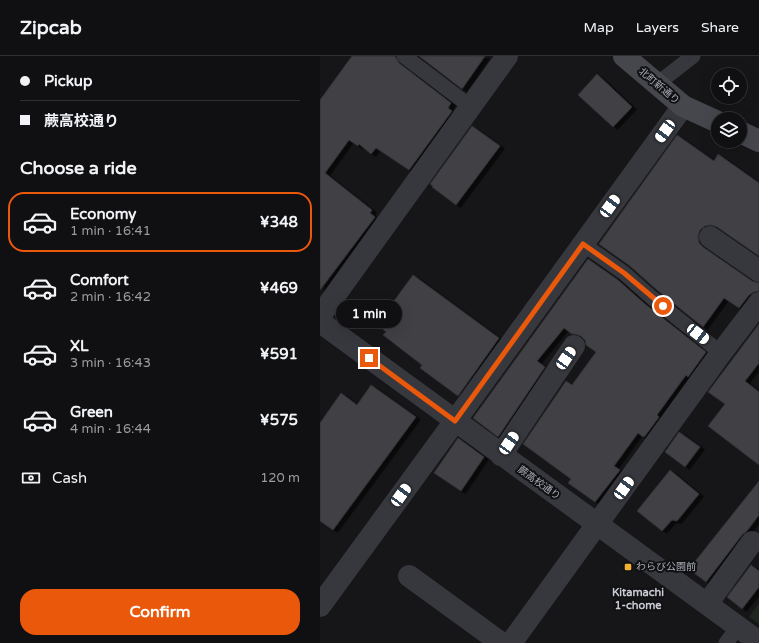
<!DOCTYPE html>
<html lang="en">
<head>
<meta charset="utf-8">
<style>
  body { margin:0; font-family:"Varela Round","Noto Sans JP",sans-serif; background:#1e1e20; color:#f1f3f6; height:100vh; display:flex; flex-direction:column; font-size:15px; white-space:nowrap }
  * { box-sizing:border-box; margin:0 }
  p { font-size:13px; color:#9c9d9f }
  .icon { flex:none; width:22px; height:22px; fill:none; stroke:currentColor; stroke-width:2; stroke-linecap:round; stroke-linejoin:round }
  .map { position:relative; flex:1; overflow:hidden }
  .details { display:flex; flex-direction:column; background:#101012; width:320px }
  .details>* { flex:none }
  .guide { display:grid; align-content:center; height:88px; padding:0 20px; background:#101012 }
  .controls { position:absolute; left:391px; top:12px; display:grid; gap:8px }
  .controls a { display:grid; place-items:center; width:36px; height:36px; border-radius:50%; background:#101012; box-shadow:0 4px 16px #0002,0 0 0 1px #303032; font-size:20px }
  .end { position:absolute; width:18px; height:18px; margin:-9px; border:5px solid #ea580c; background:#fff; box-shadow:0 0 0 2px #fff }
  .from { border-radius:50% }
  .bubble { position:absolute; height:28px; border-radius:14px; background:#101012; box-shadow:0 4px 16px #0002,0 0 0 1px #303032; font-size:13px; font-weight:700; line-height:28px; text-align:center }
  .car { position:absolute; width:12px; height:24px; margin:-12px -6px; border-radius:5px; box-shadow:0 0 3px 1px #0007; background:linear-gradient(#fff 24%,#345 0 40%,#fff 0 76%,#345 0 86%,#fff 0) }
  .guide b { display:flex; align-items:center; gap:14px; height:38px; font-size:15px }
  .guide b+b { border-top:1px solid #303032 }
  .guide i { width:10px; height:10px; background:#f1f3f6 }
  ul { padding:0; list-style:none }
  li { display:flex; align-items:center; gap:12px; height:60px; margin:0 8px 6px; padding:0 12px; border:2px solid transparent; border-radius:16px }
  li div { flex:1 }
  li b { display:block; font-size:15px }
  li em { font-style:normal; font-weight:700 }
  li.selected { border-color:#ea580c }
  li>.icon { width:36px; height:36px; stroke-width:1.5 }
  h2 { padding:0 20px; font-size:18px; line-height:48px }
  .pay { display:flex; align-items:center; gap:10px; height:44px; padding:0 20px; font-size:15px }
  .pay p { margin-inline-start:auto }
  .cta { display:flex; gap:8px; margin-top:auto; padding:8px 20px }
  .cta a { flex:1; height:46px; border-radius:16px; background:#ea580c; color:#fff; font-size:16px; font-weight:700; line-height:46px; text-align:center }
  header { display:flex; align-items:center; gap:24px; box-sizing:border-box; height:56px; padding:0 20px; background:#101012; border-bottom:1px solid #303032 }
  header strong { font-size:19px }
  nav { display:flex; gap:22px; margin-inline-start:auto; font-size:14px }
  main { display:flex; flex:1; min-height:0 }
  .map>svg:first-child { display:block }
  .green { fill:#1e261f }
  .building { fill:#404145; stroke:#303034; filter:url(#shadow) }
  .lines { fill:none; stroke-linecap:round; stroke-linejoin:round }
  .lane { stroke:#37383d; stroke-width:15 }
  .street { stroke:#37383d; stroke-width:22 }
  .secondary { stroke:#45474d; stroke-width:22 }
  .route { stroke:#ea580c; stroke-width:5 }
  .poi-dot { fill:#f2b134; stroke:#111113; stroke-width:1.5 }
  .labels { text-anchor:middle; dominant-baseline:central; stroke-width:4; stroke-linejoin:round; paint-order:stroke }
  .street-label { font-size:10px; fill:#a8adb8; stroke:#111113 }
  .poi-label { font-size:10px; fill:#a8adb8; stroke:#111113; text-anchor:start }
  .neighbourhood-label { font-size:11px; font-weight:bold; fill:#c9ccd4; stroke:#111113 }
</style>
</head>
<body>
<header>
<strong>Zipcab</strong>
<nav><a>Map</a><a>Layers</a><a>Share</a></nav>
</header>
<main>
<section class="details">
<div class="guide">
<b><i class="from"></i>Pickup</b>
<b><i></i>蕨高校通り</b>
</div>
<h2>Choose a ride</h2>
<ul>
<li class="selected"><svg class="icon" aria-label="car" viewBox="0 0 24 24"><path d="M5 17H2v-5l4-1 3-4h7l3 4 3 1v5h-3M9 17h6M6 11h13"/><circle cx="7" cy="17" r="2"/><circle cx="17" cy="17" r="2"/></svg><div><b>Economy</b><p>1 min · 16:41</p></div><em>¥348</em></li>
<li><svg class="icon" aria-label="car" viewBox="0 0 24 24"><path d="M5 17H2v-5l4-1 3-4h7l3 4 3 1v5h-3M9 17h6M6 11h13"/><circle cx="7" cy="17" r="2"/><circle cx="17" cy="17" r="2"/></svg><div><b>Comfort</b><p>2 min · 16:42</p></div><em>¥469</em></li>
<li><svg class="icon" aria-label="car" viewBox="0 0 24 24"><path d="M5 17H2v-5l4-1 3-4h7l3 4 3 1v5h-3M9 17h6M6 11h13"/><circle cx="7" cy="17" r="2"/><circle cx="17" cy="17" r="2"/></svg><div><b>XL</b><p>3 min · 16:43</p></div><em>¥591</em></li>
<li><svg class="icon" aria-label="car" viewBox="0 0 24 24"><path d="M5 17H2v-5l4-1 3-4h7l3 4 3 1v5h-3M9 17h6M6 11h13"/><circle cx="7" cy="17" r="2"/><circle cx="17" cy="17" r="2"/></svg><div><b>Green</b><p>4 min · 16:44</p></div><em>¥575</em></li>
</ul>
<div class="pay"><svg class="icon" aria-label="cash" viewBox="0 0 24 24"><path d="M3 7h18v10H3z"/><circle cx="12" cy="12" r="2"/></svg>Cash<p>120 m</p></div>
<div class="cta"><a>Confirm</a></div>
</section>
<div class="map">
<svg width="439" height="587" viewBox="0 0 439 587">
  <defs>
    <filter id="shadow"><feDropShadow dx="4.5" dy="2.5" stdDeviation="0" flood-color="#0009"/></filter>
  </defs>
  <rect width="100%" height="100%" fill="#161618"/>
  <!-- green -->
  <path class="green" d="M439,547v21l-10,-7z"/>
  <!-- building -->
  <path class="building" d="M32,0h43l4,7 52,40 -3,5 4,3 -43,59 -33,-22 -5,6 -12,-10 -1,2 -9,-6 -24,33 47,37 -2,3 5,4 -55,73v-190z
    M99,0h66l-23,33z
    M277,18l35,33 -19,20 -35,-32z
    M152,70l28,20 -44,59 -24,-18 1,-1 -3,-2z
    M357,79l37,26 4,-7 41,29v73l-42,-29 -6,-2 -6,1 -5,4 -2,6 1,7 4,4 49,34 7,2v8l-5,1 -5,3 -10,13 -15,-10 -21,29 -46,-37 -27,-24 -31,-22z
    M268,203l30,21 27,24 61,48 -18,25 -2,-2 -29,40 2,2 -14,19 -2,1 -5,-4 -24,33 6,4 -25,32 -27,-19 3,-4 -48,-35 43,-63 6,4 24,-33 -10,-7 -1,-5 -4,-4 -6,-2h-3l-8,-6 -27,33 8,6 -47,70 -25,-19z
    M93,219l86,63 -41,58 -38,-28 2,-3 -39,-30 3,-3 -9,-8z
    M439,268v39l-14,18 14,11v73l-51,-39 17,-22 -17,-12z
    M51,329l45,32 -83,113 -13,-9v-98l21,-30 16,12z
    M359,376l21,15 -15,20 -20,-15z
    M138,382l26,19 -23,34 -27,-18z
    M350,414l29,24 -22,27 -5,-1 -10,11 -25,-20z
    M439,425v34l-12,16 -5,4 -36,47 -17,-13z
    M431,509l8,6v16l-17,22 -15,-12z"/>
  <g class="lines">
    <!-- lane -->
    <path class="lane" d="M84,0l67,51
      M337,28l36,-28
      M263,188l41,29 27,24 70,56
      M406,587l12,-16"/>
    <!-- street -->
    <path class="street" d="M390,181l49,34
      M0,260l187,-260
      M0,266l439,320
      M181,399l73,-109
      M89,520l92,67
      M387,548l45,-62
      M0,550l135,-185 228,-315
      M191,587l210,-290 38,-50"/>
    <!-- secondary -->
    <path class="secondary" d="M304,0l59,50 35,16
      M420,76l19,9"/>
  </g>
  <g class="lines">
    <!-- route -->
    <path class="route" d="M49,302l86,63 128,-177 41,29 39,33"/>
  </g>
  <!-- markers -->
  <rect class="poi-dot" x="304" y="507" width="8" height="8" rx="2"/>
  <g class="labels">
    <!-- street labels -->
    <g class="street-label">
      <text transform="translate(339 30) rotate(40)">北町新通り</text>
      <text transform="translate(219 427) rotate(36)">蕨高校通り</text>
    </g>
    <!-- poi labels -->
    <g class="poi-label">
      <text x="316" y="511">わらび公園前</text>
    </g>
    <!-- neighbourhood labels -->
    <g class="neighbourhood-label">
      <text x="318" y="536">Kitamachi<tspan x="318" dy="13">1-chome</tspan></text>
    </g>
  </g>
</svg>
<div class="controls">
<a><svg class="icon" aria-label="locate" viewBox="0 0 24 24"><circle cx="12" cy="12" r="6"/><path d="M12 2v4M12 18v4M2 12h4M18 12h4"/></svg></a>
<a><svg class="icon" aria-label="layers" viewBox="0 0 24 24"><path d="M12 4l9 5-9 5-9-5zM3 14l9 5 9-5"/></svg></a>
</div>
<i class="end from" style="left:343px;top:250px"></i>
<i class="end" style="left:49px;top:302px"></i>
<div class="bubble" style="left:16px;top:244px;width:66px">1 min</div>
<i class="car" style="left:345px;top:75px;rotate:216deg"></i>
<i class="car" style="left:290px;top:150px;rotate:36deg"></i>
<i class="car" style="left:378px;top:278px;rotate:128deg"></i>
<i class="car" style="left:246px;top:302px;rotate:34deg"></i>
<i class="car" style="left:189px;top:387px;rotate:34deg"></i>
<i class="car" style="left:304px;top:432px;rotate:36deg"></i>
<i class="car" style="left:81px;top:439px;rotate:36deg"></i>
</div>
</main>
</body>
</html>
